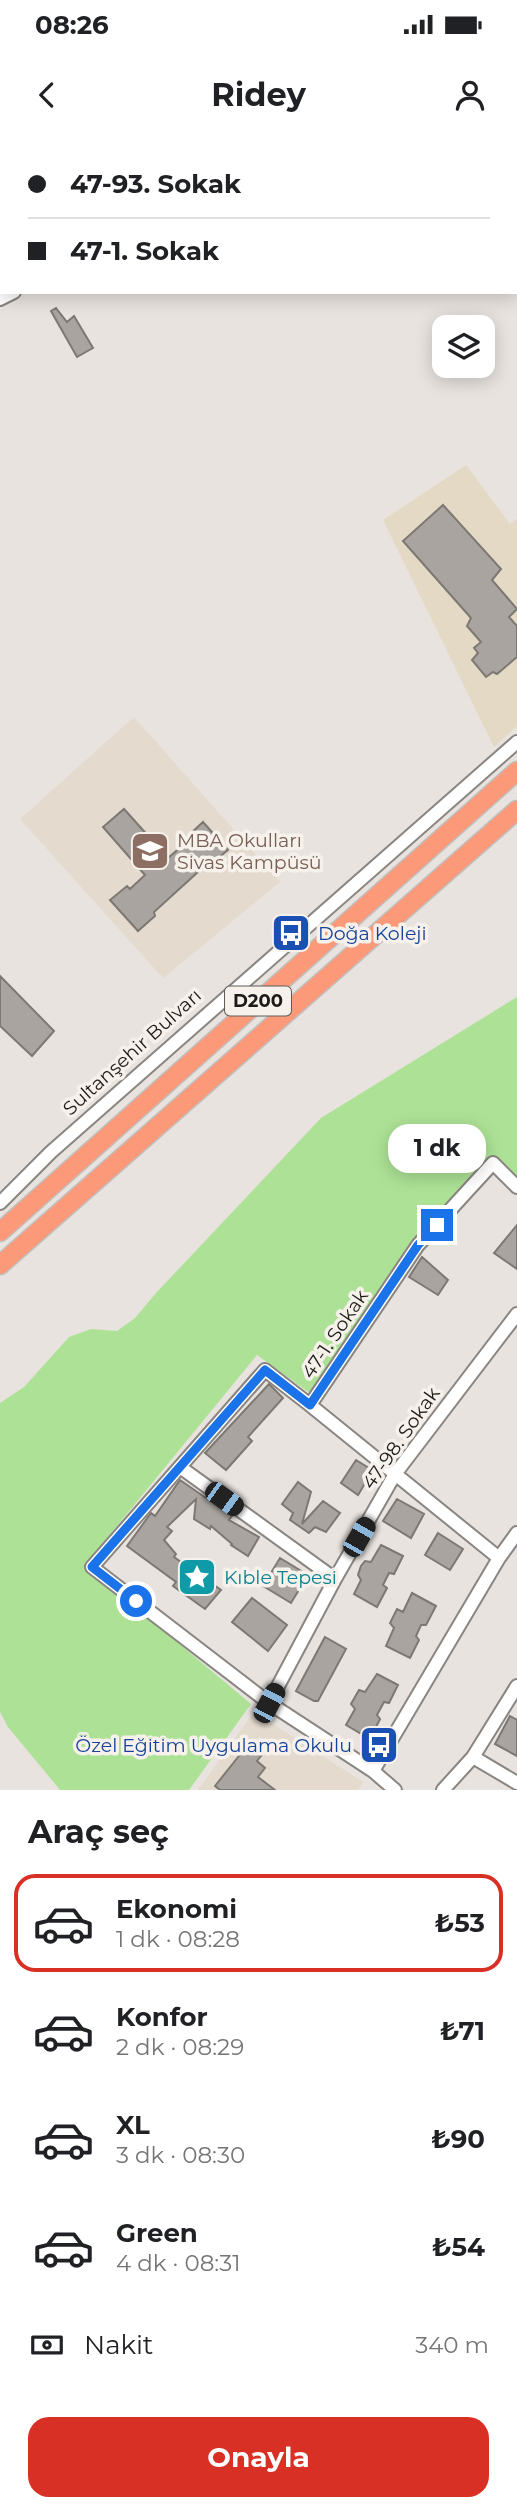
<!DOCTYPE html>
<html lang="tr">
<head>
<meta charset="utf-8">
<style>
  body { margin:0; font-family:Montserrat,sans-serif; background:#f6f6f6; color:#202124; height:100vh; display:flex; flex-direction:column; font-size:26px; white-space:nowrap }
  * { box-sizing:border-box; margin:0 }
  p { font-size:23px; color:#757577 }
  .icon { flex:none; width:38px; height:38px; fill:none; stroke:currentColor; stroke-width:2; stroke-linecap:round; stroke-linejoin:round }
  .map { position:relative; height:1650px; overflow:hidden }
  .sheet { display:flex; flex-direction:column; background:#fff; flex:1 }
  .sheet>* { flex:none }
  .banner { position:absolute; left:0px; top:0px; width:518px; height:154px; box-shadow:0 4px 18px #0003; display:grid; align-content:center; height:154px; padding:0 28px; background:#fff }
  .fabs { position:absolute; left:432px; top:175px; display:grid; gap:14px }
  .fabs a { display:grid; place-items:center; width:63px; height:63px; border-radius:14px; background:#fff; box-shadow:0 4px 18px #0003; font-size:35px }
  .end { position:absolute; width:32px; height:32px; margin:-16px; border:9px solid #1a73e8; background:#fff; box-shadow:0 0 0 4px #fff }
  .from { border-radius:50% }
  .bubble { position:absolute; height:49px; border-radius:21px; background:#fff; box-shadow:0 4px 18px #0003; font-size:23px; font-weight:700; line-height:49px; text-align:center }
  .car { position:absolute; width:21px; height:42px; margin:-21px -10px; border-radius:9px; box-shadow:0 0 5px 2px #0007; background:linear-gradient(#222 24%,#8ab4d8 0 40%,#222 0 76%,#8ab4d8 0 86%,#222 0) }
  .banner b { display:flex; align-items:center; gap:24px; height:66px; font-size:26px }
  .banner b+b { border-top:2px solid #e0e0e0 }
  .banner i { width:18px; height:18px; background:#202124 }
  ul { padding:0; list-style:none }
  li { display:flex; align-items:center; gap:21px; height:98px; margin:0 14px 10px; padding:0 14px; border:4px solid transparent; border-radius:21px }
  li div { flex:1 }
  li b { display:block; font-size:26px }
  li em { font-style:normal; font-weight:700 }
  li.current { border-color:#d93025 }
  li>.icon { width:63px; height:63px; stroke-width:1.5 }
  h2 { padding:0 28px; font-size:32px; line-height:84px }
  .pay { display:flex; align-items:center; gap:18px; height:77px; padding:0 28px; font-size:26px }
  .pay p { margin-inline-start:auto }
  .primary-button { display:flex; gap:14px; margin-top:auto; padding:14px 28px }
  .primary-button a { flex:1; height:80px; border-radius:21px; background:#d93025; color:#fff; font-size:28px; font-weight:700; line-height:80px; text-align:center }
  .status { display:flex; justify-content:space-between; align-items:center; height:49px; padding:0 35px; background:#fff; direction:ltr }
  .status svg { height:19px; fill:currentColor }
  header { display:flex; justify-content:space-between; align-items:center; height:91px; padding:0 28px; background:#fff; font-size:32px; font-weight:700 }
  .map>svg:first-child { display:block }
  .commercial { fill:#e4d9c5 }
  .built { fill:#e4dace }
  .green { fill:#ade296 }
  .building { fill:#a9a49f; stroke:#7c7873; stroke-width:2 }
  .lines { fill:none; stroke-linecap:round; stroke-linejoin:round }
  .minor-casing { stroke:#8a8580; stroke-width:16 }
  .highway-casing { stroke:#c0bfbf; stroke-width:21 }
  .minor { stroke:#fff; stroke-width:12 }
  .highway { stroke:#fc9979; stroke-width:18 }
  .route { stroke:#1a73e8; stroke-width:9 }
  .labels { text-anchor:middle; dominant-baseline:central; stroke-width:7; stroke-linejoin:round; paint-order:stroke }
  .shield { fill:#f6f1eb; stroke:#5e5b58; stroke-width:2 }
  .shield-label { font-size:18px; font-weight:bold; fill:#1d1b19 }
  .education-label { font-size:19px; fill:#785e54; stroke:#f6f1eb; text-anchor:start }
  .transit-label { font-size:19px; fill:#164399; stroke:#f6f1eb; text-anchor:start }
  .street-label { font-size:19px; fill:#1d1b19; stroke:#f6f1eb }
  .culture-label { font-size:19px; fill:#0d838f; stroke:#f6f1eb; text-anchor:start }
</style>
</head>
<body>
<div class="status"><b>08:26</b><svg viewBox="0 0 49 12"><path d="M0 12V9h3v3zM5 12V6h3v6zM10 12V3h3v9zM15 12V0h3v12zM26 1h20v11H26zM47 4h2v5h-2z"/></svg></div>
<header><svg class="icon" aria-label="back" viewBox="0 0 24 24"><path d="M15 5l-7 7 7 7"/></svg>Ridey<svg class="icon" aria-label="person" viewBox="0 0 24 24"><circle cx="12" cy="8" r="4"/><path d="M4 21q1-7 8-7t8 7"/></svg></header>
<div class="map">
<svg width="517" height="1650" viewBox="0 0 517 1650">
  <rect width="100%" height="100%" fill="#e8e3de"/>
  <!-- commercial -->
  <path class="commercial" d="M466,325l44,59 7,-5v207l-23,21 -111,-227z"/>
  <!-- built -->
  <path class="built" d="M134,577l146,165 -117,96 -143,-159z
    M254,1572l109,70 -5,8h-160z"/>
  <!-- green -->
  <path class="green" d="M517,857v180l-24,-21 -79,84 -103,154 -54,-39 -172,210 166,139 -62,86h-129l-52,-63 -8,-15v-309l24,-16 45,-50 22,-8 26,2 18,-13 21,-25 165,-175z"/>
  <!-- building -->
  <path class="building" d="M56,168l11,14 7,-6 19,32 -16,9 -26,-46z
    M443,365l58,64 -9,11 25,29 -8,8 8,9v31l-20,17 -4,-2 -7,5 -14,-17 6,-7 -4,-5 7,-6 -14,-16 4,-8 -68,-77z
    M124,669l44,49 23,-20 -2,-3 14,-13 25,28 -17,14 -2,-2 -55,50 1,4 -17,15 -28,-31 17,-14 3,3 15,-14 -42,-48z
    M0,836l54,55 -22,25 -32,-30z
    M517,1085v44l-23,-16z
    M422,1117l26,23 -10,15 -29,-18z
    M269,1244l14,14 -35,39 4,4 -26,29 -21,-17z
    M356,1320l13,8 -5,8 3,4 -9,15 -17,-12z
    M180,1340l52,36 -3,4 30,17 -11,19 -17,-11 1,-1 -21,-18 -1,3 -16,-10 2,-20 -29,28 5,4 -8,9 12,14 -2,3 47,33 -16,19 -32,-23 3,-4 -49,-36 24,-33 4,3z
    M298,1342l13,10 -9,32 21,-23 17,12 -14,19 -11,-5 -6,6 -19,-13 3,-7 -11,-9z
    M397,1359l27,15 -13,24 -28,-17z
    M438,1393l25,16 -13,21 -25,-15z
    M381,1405l22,11 -9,18 -5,-1 -6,12 4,3 -10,19 -23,-13 7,-14 -3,-5 3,-9 4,-5 6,1z
    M280,1418l28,17 -17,28 -28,-17z
    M412,1453l24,13 -10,19h-5l-5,11 3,4 -9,18 -24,-12 8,-18 -4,-5 7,-14 6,3z
    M252,1458l35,27 -19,26 -36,-29z
    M325,1497l21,12 -28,52h-4l-18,-10z
    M377,1534l21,11 -9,18 -5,-1 -7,13 3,4 -10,20 -24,-14 9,-16 -4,-5 8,-14 6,2z
    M510,1576l7,4v36l-22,-12z
    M250,1602l14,10 -7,9 8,7 -7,9 17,13h-55l-5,-4z"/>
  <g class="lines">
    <!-- minor casing -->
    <g class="minor-casing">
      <path id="minor" d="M271,2l2,-2
        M0,159l14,-7
        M0,1063l51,-51 466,-410
        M310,1265l189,153
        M180,1327l155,112
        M269,1563l66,-124 60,-105 122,-160
        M473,1617l44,26
        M373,1631l126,-213 18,-25
        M395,1650l-22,-19 -104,-68 -177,-136 173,-197 45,35 108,-160 75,-82 24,24
        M443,1650l30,-33 44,-71"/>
    </g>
    <!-- highway casing -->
    <g class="highway-casing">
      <path id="highway" d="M0,1092l517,-461
        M0,1125l517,-455"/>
    </g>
    <!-- minor -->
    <use href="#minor" class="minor"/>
    <!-- highway -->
    <use href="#highway" class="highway"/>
  </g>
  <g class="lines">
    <!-- route -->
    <path class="route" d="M136,1461l-44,-34 173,-197 45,35 108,-160 19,-20"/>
  </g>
  <!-- icons -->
  <defs>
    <g id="school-square" transform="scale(2.0125)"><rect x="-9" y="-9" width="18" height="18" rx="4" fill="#8d6e63" stroke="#f6f1eb"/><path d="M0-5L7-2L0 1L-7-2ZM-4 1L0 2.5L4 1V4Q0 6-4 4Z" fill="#fff"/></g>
    <g id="bus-square" transform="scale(2.0125)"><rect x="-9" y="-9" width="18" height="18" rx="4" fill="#1a4fb4" stroke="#f6f1eb"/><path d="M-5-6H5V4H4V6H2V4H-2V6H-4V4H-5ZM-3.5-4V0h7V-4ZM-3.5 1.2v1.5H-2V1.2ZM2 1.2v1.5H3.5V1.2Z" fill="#fff"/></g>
    <g id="sight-square" transform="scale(2.0125)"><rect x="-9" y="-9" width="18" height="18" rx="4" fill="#0f9aa8" stroke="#f6f1eb"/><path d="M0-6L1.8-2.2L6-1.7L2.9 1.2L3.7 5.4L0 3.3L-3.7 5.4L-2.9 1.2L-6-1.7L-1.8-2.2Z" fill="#fff"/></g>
  </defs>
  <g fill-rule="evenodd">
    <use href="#school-square" x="150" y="711"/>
    <use href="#bus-square" x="291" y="793"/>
    <use href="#sight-square" x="197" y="1437"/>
    <use href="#bus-square" x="379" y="1605"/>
  </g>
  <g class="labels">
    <!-- shield labels -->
    <rect class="shield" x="225" y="846.5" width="66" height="29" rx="5"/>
    <g class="shield-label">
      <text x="258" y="861">D200</text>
    </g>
    <!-- education labels -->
    <g class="education-label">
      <text x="177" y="700">MBA Okulları<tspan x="177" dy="22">Sivas Kampüsü</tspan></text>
    </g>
    <!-- transit labels -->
    <g class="transit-label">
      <text x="318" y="793">Doğa Koleji</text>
      <text x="352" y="1605" text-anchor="end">Özel Eğitim Uygulama Okulu</text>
    </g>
    <!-- street labels -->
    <g class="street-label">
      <text transform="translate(132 912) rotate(-42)">Sultanşehir Bulvarı</text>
      <text transform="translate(335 1194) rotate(-56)">47-1. Sokak</text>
      <text transform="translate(401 1298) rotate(-55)">47-98. Sokak</text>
    </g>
    <!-- culture labels -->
    <g class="culture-label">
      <text x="224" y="1437">Kıble Tepesi</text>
    </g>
  </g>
</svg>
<div class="fabs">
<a><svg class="icon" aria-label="layers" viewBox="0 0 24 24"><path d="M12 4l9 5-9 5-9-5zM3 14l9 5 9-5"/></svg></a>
</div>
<i class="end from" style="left:136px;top:1461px"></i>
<i class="end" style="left:437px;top:1085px"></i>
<div class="bubble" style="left:388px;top:984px;width:98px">1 dk</div>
<i class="car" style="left:224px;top:1359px;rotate:126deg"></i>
<i class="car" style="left:359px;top:1397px;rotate:30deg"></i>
<i class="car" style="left:269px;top:1563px;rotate:28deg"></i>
<div class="banner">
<b><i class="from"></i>47-93. Sokak</b>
<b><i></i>47-1. Sokak</b>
</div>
</div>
<section class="sheet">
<h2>Araç seç</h2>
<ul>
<li class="current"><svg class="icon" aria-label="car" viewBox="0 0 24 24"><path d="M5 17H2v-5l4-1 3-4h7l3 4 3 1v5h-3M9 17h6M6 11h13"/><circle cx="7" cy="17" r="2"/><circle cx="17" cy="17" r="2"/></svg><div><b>Ekonomi</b><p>1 dk · 08:28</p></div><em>₺53</em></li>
<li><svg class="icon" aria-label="car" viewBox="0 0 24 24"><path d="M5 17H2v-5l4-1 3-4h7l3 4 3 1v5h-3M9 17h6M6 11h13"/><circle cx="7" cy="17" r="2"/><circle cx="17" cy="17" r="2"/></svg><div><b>Konfor</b><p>2 dk · 08:29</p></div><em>₺71</em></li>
<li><svg class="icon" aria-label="car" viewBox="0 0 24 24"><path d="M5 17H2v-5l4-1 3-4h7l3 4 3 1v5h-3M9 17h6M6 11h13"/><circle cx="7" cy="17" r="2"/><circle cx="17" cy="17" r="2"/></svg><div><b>XL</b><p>3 dk · 08:30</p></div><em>₺90</em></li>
<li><svg class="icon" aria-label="car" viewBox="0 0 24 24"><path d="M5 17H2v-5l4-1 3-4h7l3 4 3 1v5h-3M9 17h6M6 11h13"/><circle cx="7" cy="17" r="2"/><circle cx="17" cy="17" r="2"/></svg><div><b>Green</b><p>4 dk · 08:31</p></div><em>₺54</em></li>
</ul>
<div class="pay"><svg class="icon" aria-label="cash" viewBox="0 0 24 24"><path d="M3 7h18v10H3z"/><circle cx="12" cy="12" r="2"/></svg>Nakit<p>340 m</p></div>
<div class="primary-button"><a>Onayla</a></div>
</section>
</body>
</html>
